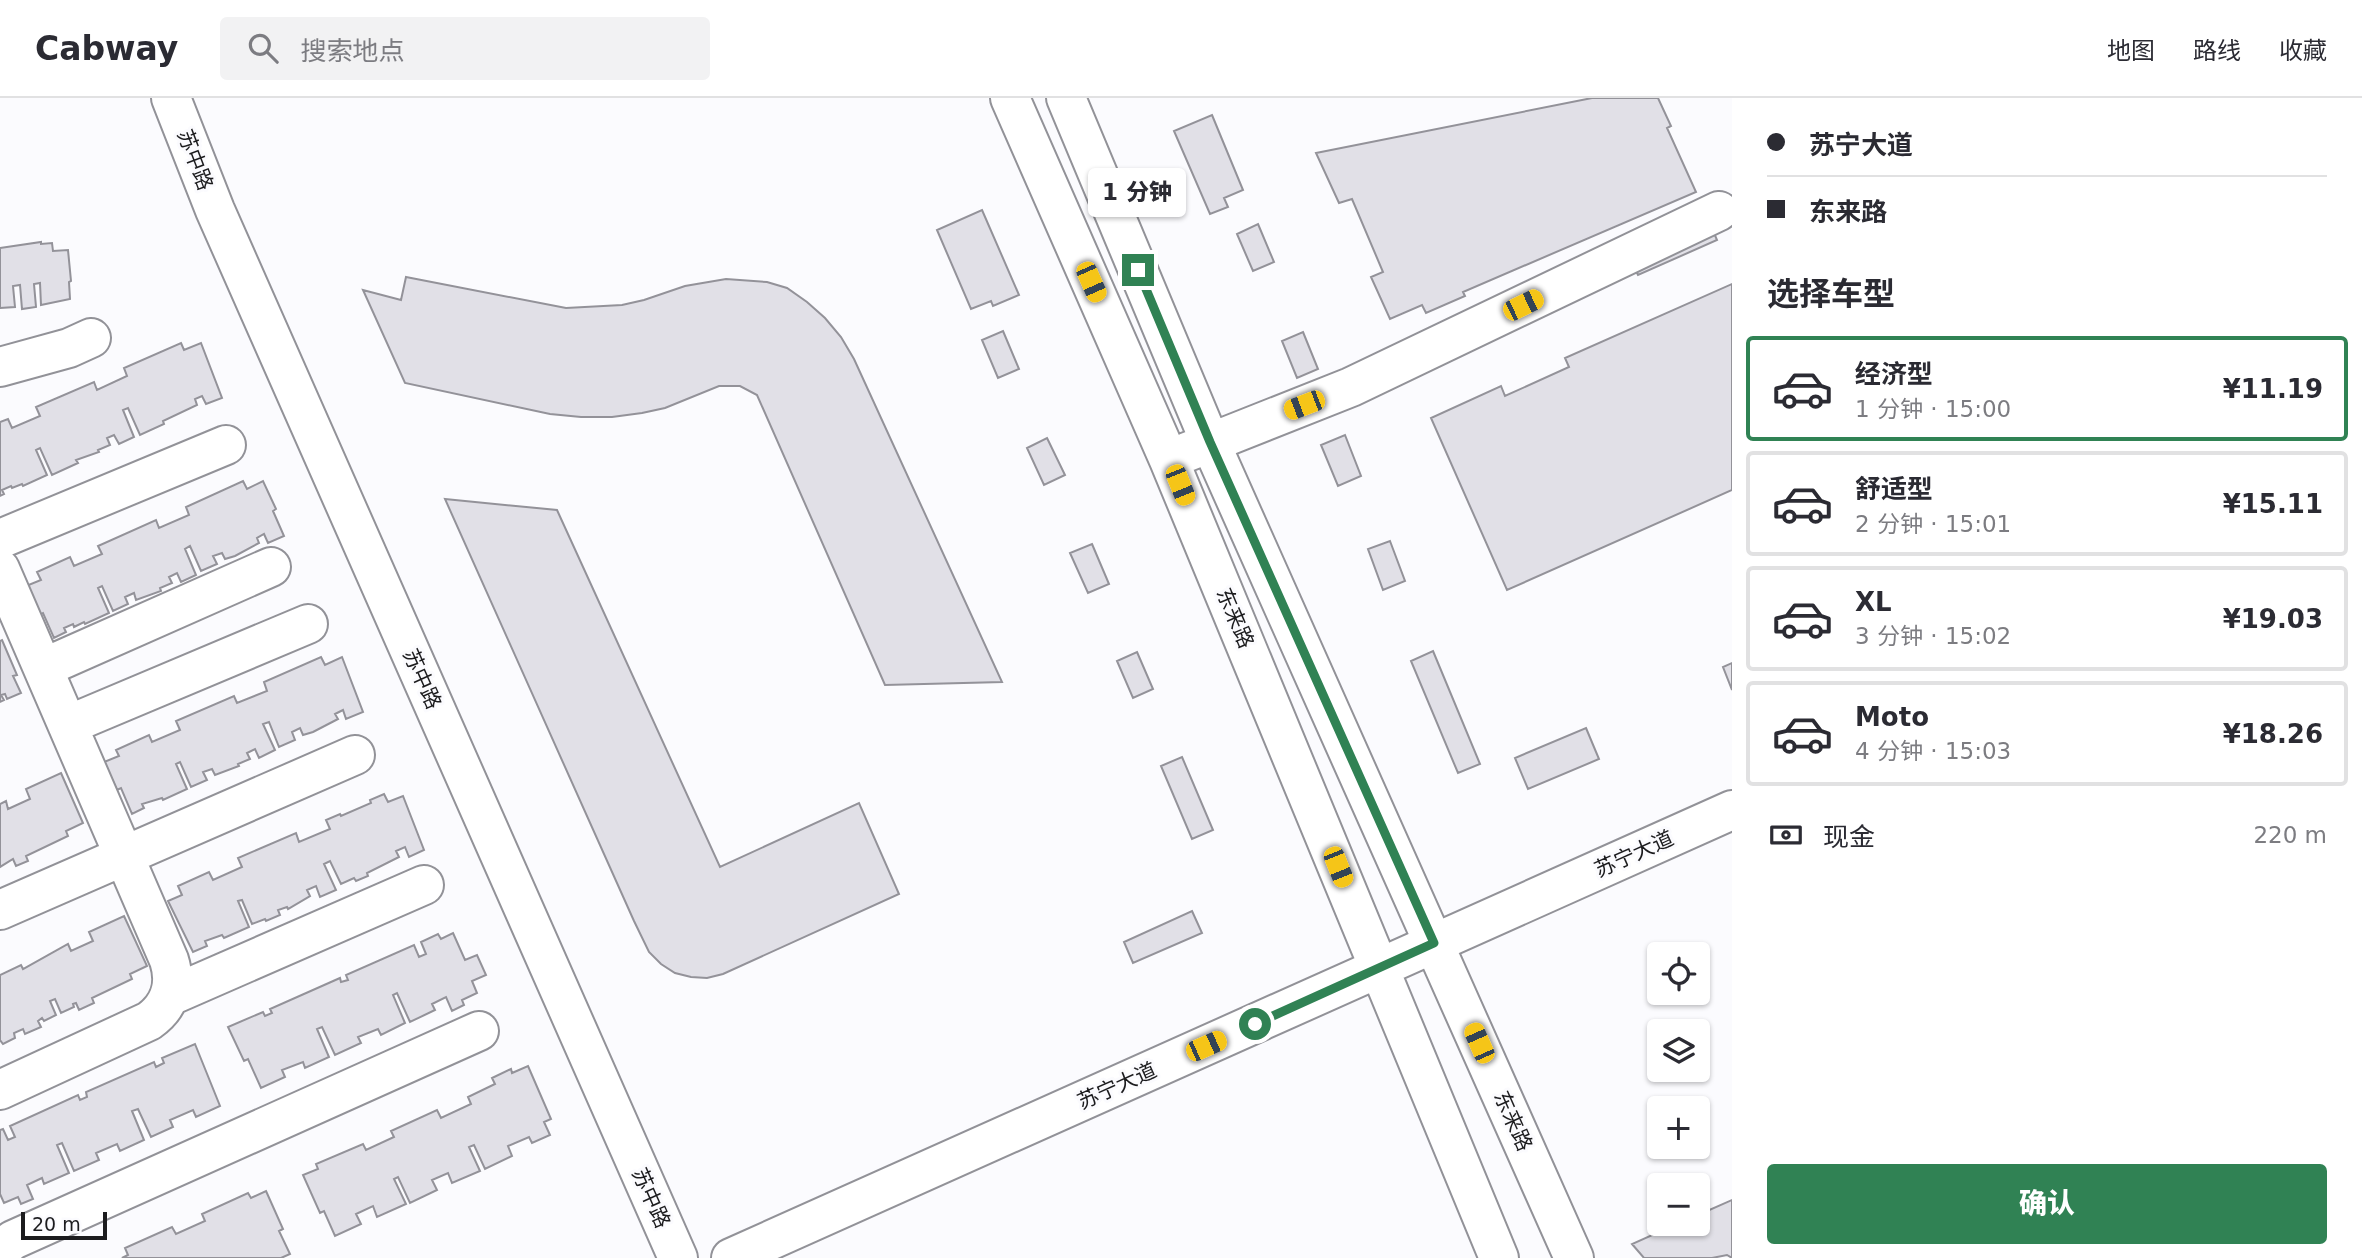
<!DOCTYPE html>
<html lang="zh">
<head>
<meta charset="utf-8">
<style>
  body { margin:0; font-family:"DejaVu Sans","Noto Sans SC",sans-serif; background:#f2f2f3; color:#2b2b33; height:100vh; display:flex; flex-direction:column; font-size:26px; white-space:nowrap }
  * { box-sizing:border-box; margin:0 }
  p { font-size:23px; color:#7c7c81 }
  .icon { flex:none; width:38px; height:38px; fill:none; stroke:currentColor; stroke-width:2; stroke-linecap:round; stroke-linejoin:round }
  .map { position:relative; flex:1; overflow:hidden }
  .sheet { display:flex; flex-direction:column; background:#fff; width:630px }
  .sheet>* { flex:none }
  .guide { display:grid; align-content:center; height:154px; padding:0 35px; background:#fff }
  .buttons { position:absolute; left:1647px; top:844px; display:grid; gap:14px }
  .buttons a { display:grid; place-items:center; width:63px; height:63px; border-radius:7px; background:#fff; box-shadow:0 2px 5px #0004; font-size:35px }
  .scale { position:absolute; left:21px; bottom:18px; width:86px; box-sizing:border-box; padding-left:7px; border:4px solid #1c1c1e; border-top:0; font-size:19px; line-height:24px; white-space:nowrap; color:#1c1c1e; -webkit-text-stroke:5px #fbfbfe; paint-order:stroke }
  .end { position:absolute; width:32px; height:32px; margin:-16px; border:9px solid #308254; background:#fff; box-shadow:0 0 0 4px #fff }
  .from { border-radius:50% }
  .bubble { position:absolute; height:49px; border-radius:7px; background:#fff; box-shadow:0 2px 5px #0004; font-size:23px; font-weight:800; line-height:49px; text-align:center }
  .car { position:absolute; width:21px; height:42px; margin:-21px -10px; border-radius:9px; box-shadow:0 0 5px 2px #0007; background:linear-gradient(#f5c518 24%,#345 0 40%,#f5c518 0 76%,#345 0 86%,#f5c518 0) }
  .guide b { display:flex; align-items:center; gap:24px; height:66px; font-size:26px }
  .guide b+b { border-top:2px solid #e1e1e2 }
  .guide i { width:18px; height:18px; background:#2b2b33 }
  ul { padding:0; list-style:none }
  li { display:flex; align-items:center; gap:21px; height:105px; margin:0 14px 10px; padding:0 21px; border:4px solid #e1e1e2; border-radius:7px }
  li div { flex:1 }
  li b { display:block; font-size:26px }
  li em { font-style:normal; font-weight:800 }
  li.selected { border-color:#308254 }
  li>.icon { width:63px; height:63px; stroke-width:1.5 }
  h2 { padding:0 35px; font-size:32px; line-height:84px }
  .pay { display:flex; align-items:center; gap:18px; height:77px; padding:0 35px; font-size:26px }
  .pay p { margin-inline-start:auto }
  .button { display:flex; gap:14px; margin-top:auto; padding:14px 35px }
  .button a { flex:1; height:80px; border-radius:7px; background:#308254; color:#fff; font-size:28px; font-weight:800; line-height:80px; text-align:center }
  header { display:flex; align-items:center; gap:42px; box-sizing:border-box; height:98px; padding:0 35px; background:#fff; border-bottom:2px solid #e1e1e2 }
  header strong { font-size:33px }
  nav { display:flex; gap:38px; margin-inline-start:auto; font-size:24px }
  .search { width:490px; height:63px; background:#f2f2f3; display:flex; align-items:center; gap:18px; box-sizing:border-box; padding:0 24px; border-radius:7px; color:#7c7c81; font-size:26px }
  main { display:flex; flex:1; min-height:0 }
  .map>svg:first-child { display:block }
  .building { fill:#e1e0e7; stroke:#939299; stroke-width:2 }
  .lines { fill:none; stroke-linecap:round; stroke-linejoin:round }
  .minor-casing { stroke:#929298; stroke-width:42 }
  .minor { stroke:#fff; stroke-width:38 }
  .route { stroke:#308254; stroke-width:9 }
  .labels { text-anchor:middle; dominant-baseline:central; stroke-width:6; stroke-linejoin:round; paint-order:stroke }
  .street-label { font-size:21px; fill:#1c1c1e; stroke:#fbfbfe }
</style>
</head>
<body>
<header>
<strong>Cabway</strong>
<div class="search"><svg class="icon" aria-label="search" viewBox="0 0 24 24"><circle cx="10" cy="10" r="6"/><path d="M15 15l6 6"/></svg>搜索地点</div>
<nav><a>地图</a><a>路线</a><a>收藏</a></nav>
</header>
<main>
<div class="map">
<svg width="1732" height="1160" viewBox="0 0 1732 1160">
  <rect width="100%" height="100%" fill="#fbfbfe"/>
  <!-- building -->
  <path class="building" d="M1592,0h66l13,28 -4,2 29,64 -233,100 2,4 -39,17 -4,-8 -32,14 -19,-42 12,-5 -31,-73 -13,4 -23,-50z
    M1212,17l31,75 -19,8 4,9 -18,7 -36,-83z
    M982,112l37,85 -26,11 -2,-5 -20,8 -34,-79z
    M1258,126l16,38 -21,9 -16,-37z
    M1711,128l6,14 -79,35 -7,-14z
    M41,144v2l11,-1 1,8 15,-1 3,31 -2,1 1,17 -29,6 -1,-22 -6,1 2,23 -14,2 -2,-24 -7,1 2,21 -15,1v-60z
    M406,179l160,31 56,-3 22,-5 41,-14 41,-7 41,3 20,6 20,14 18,16 16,19 13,22 148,323 -117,3 -128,-290 -17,-9h-21l-54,22 -23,5 -30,4h-31l-31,-3 -145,-31 -42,-93 38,10z
    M1732,186v206l-225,100 -76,-172 70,-32 4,10 64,-29 -4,-9z
    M1003,233l16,38 -21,9 -16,-38z
    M1303,234l15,37 -21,9 -15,-37z
    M181,245l3,7 17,-7 21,55 -16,6 -4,-8 -7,3 2,6 -34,16 1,3 -24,11 -12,-27 -5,2 11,27 -15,7 -5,-9 -7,3 3,7 -12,5 1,2 -23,8 2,3 -26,12 -12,-27 -4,2 11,25 -24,11 -1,-2 -10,4 -1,-2 -9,4 2,4 -4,2v-74l8,-3 4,9 28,-12 -4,-9 58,-25 3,8 30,-14 -3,-8z
    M1345,337l16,41 -23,10 -17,-41z
    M1047,340l18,37 -21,10 -17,-37z
    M243,383l4,8 16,-8 13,28 -3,2 11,25 -16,7 -4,-9 -7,4 2,5 -24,13 -10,3 -3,-6 -9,3 4,8 -16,7 -11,-25 -5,3 11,26 -15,7 -4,-9 -8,4 3,6 -12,5 1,3 -25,9 -2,-7 -9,4 3,7 -15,7 -11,-25 -4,2 11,25 -24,11 -1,-2 -10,5 -1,-3 -9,4 2,4 -12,6 -11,-25 -4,2 -13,-29 15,-6 -4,-8 33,-15 4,9 28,-12 -4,-8 58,-26 3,8 30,-13 -3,-8z
    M445,401l112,11 163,357 139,-64 40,91 -176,80 -16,4 -16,-1 -16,-4 -14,-9 -12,-12 -15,-31z
    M1390,443l15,40 -22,9 -15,-41z
    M1092,446l17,40 -21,9 -18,-40z
    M2,542l15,35 -4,1 8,17 -14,6 -2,-5 -4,1 3,5 -4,2v-61z
    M1433,553l47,113 -22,9 -47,-112z
    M1137,554l16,37 -20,9 -16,-37z
    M321,559l4,8 17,-8 21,55 -17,7 -3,-9 -8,4 3,5 -25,13 -10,3 -3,-7 -8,4 3,8 -16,7 -10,-25 -6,2 12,26 -16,8 -4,-9 -8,4 3,6 -12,5 1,2 -24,9 -3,-6 -9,3 4,8 -16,7 -11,-25 -4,2 11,25 -24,11 -1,-2 -20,6 2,4 -12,6 -11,-26 -4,2 -13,-28 15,-6 -3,-6 33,-15 3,7 28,-12 -4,-9 58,-25 3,7 30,-12 -3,-9z
    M1732,565v27l-9,-23z
    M1586,630l13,31 -71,30 -13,-31z
    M1182,659l31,73 -21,9 -31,-73z
    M61,675l22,50 -17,8 2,5 -42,20 2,5 -12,5 -3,-7 -13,8v-63l6,-3 2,8 22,-10 -4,-10z
    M384,696l4,8 15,-6 21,54 -15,7 -4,-10 -9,4 3,6 -32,16 1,3 -12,5 -2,-3 -13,6 -11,-23 -6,3 12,26 -16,7 -4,-11 -9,4 3,6 -22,13 -1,-2 -9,3 2,5 -14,6 -1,-2 -13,5 -10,-24 -4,1 11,26 -25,11 -2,-3 -17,6 2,5 -14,6 -25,-51 14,-6 -4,-9 31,-14 4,8 29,-13 -4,-9 58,-25 3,9 31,-13 -4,-9 14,-6 1,2 30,-13 -1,-3z
    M1192,813l10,22 -69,30 -9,-21z
    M124,818l23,50 -17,8 2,5 -40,19 2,5 -15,7 -3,-7 -3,1 1,3 -13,6 -6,-14 -5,2 6,14 -12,6 -2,-3 -4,3 3,6 -16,7 -2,-5 -9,4 1,5 -12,6 -3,-4v-65l21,-10 2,4 45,-25 3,7 22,-10 -4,-9z
    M453,835l12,27 12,-5 9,20 -14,6 5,12 -15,7 2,5 -12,6 -6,-14 -14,7 3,6 -25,12 -13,-29 -4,2 12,28 -24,12 -3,-6 -20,8 3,6 -26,12 -13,-28 -5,2 12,28 -24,11 -2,-6 -21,8 3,7 -24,11 -13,-29 -4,2 -16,-34 35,-15 2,4 7,-3 -2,-4 70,-31 1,4 7,-2 -2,-5 68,-30 5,12 7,-3 -5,-12 17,-8 3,5z
    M195,946l25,62 -24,11 -3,-7 -23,10 3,7 -22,10 -13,-28 -6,2 12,29 -24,11 -3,-7 -21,9 3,7 -25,11 -12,-28 -5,2 12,28 -25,11 -2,-6 -15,7 6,14 -12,5 -3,-7 -14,6 -4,-9v-64l3,-1 5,11 7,-3 -5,-11 68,-31 2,5 7,-3 -1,-5 68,-30 2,5 8,-4 -2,-5z
    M528,968l23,53 -7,3 6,13 -18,8 -3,-6 -21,9 4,10 -27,13 -11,-24 -5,2 11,24 -28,12 -4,-10 -16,7 5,10 -27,13 -12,-26 -4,2 12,25 -29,13 -4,-11 -17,8 5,10 -26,12 -11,-25 -4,2 -17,-38 15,-6 -2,-5 47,-20 3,6 28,-13 -3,-6 46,-21 4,8 30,-14 -3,-7 27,-13 -3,-6 19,-9 1,4z
    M266,1093l17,38 -4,2 11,23 -9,4h-159l6,-3 -3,-7 47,-21 4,7 29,-13 -3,-7 46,-21 3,5z
    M1732,1102v58l-5,-3 -15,3h-68l-12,-14 47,-21h19v-8z"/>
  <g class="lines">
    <!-- minor casing -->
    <g class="minor-casing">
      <path id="minor" d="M171,0l44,112 463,1048
        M1010,0l159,362 330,798
        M1066,0l144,344 364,816
        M0,269l69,-19 22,-10
        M1187,354l164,-65 368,-176
        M0,441l226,-94
        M0,471l169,391c8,25 1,46 -20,61l-149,69
        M43,570l228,-101
        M68,627l240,-101
        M0,812l355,-155
        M170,898l254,-111
        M0,1152l13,-10 466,-209
        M731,1160l1001,-448"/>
    </g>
    <!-- minor -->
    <use href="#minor" class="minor"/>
  </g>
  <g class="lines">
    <!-- route -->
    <path class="route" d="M1138,172l72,172 224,501 -179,81"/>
  </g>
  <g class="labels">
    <!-- street labels -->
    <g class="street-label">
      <text transform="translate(195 62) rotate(69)">苏中路</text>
      <text transform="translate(1235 520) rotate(67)">东来路</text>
      <text transform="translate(422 581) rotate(66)">苏中路</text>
      <text transform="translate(1634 756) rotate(-24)">苏宁大道</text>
      <text transform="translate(1117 988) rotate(-24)">苏宁大道</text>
      <text transform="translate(1513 1023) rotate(66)">东来路</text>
      <text transform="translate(651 1100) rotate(66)">苏中路</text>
    </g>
  </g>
</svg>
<div class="buttons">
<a><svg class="icon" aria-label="locate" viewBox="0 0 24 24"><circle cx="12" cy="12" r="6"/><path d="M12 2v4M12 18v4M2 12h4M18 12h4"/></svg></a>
<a><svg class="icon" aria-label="layers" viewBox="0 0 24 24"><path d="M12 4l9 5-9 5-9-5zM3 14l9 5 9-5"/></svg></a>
<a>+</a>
<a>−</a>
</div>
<div class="scale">20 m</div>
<i class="end from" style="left:1255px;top:926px"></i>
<i class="end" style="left:1138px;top:172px"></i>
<div class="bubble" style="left:1088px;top:70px;width:98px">1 分钟</div>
<i class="car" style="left:1091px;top:184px;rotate:156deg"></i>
<i class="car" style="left:1523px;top:207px;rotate:64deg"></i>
<i class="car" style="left:1304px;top:307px;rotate:249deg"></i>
<i class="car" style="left:1180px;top:387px;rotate:158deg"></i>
<i class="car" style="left:1338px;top:769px;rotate:158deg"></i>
<i class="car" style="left:1479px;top:945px;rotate:336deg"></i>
<i class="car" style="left:1206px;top:948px;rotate:66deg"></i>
</div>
<section class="sheet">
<div class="guide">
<b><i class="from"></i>苏宁大道</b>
<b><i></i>东来路</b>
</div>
<h2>选择车型</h2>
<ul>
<li class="selected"><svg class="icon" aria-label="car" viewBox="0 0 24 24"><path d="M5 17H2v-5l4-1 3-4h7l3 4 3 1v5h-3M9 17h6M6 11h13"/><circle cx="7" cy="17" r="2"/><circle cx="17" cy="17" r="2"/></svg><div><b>经济型</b><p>1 分钟 · 15:00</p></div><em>¥11.19</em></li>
<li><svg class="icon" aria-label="car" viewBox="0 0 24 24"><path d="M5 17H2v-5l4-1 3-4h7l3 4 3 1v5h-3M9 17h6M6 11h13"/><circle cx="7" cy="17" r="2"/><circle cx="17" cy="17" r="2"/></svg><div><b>舒适型</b><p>2 分钟 · 15:01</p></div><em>¥15.11</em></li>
<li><svg class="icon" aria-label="car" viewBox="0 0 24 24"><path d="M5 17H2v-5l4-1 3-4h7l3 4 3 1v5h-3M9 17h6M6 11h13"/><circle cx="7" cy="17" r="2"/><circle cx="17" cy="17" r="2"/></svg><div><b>XL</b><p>3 分钟 · 15:02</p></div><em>¥19.03</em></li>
<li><svg class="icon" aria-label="car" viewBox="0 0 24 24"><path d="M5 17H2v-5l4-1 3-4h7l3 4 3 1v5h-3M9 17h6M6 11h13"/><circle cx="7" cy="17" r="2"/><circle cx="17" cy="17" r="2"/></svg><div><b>Moto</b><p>4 分钟 · 15:03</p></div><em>¥18.26</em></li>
</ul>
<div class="pay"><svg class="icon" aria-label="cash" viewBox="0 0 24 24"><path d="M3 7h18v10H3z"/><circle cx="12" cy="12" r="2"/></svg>现金<p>220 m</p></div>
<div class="button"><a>确认</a></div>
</section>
</main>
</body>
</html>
